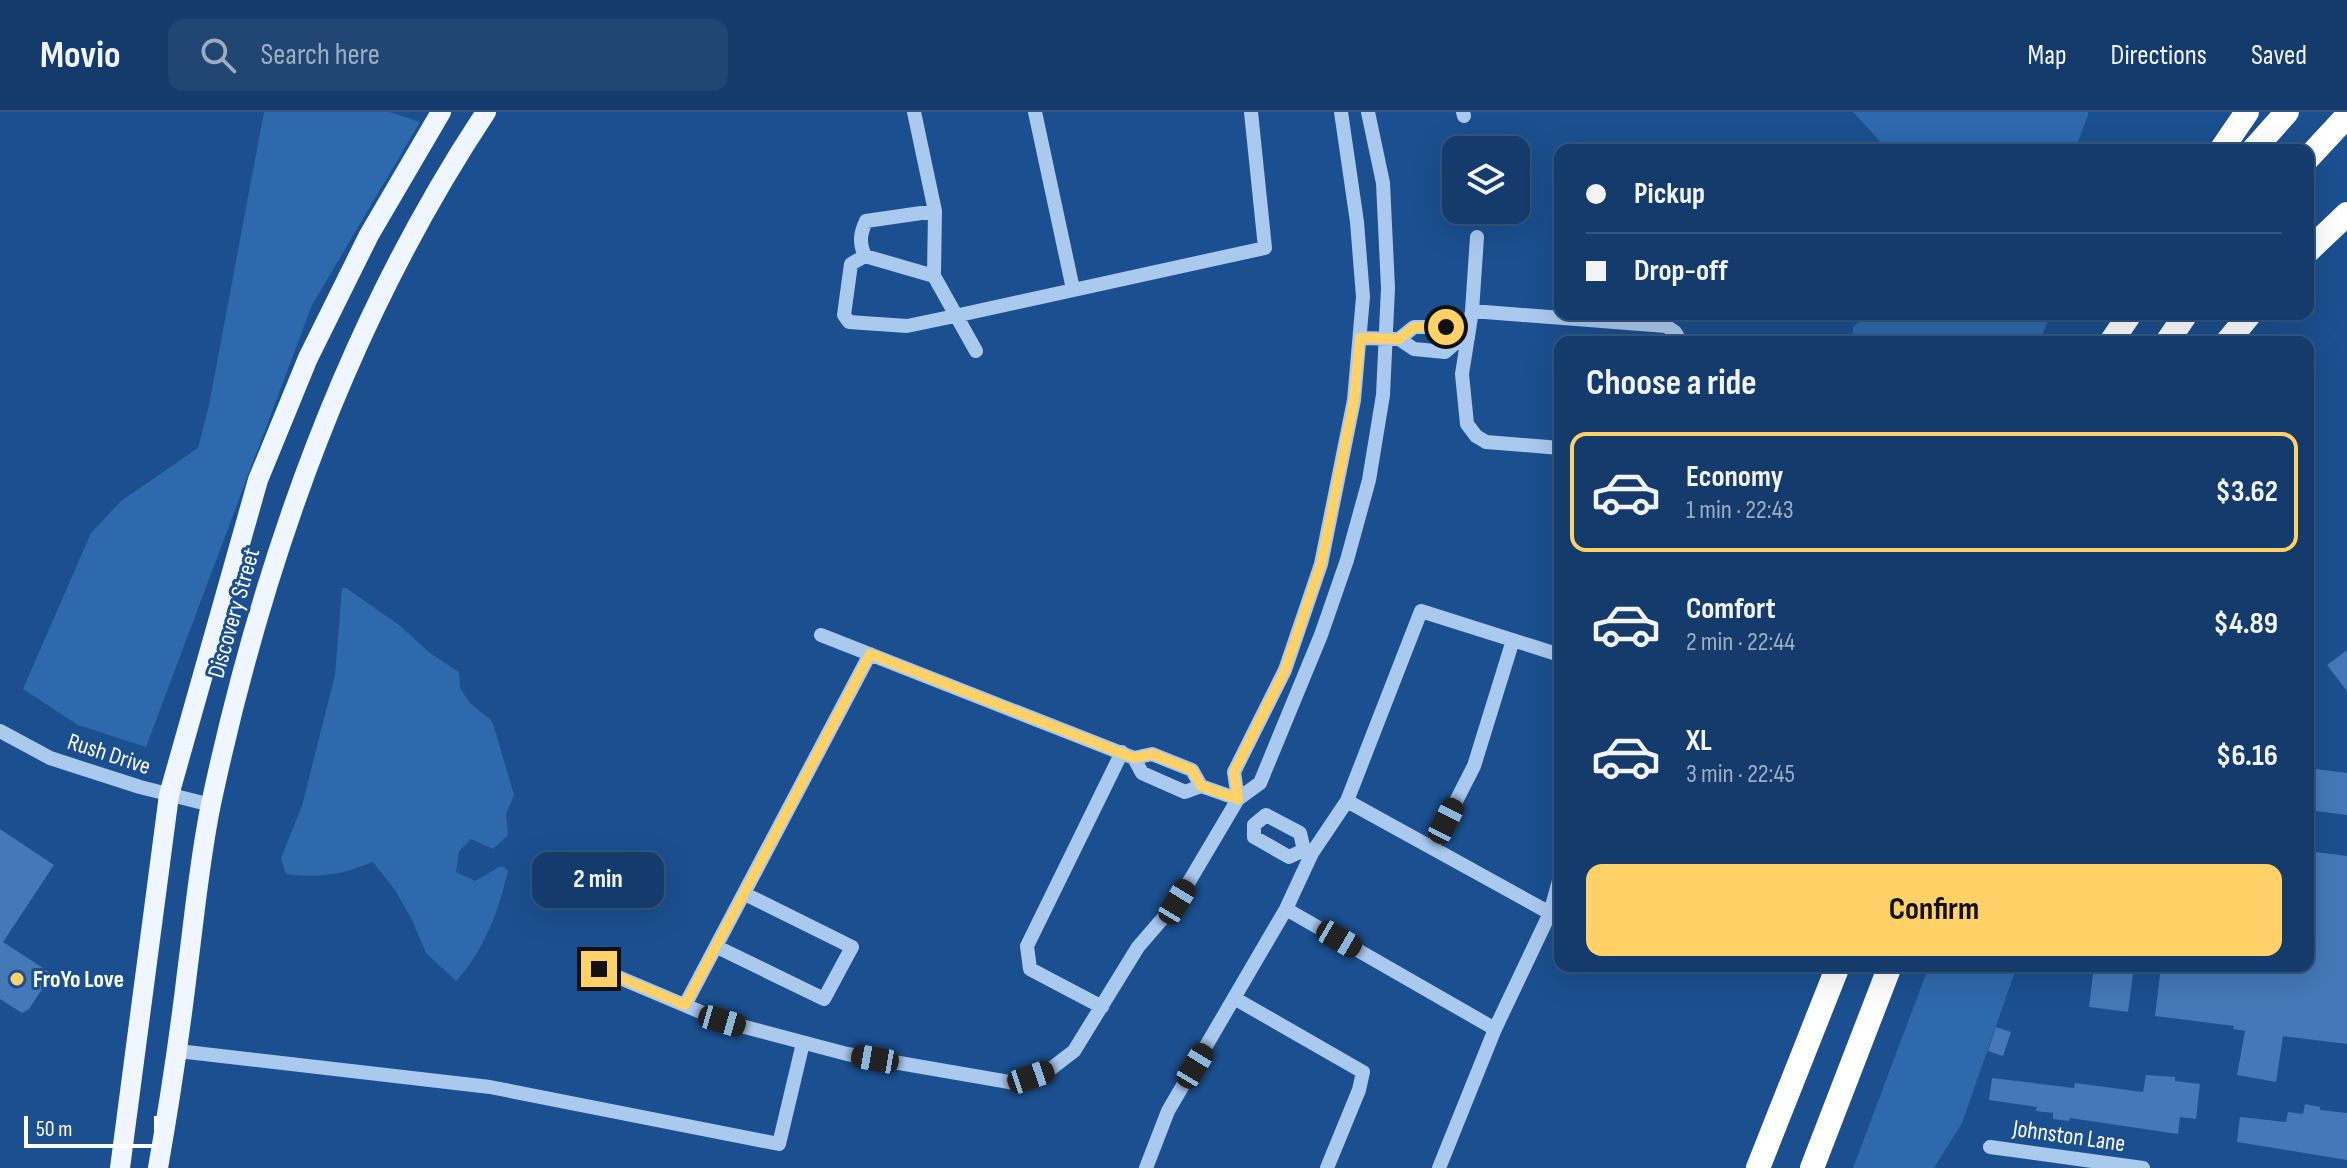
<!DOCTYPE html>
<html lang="en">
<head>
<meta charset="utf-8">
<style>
  body { margin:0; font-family:"Sofia Sans Condensed",sans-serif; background:#214673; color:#f1f3f6; height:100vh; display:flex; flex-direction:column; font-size:30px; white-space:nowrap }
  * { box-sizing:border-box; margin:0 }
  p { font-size:26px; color:#9dadc1 }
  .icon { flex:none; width:44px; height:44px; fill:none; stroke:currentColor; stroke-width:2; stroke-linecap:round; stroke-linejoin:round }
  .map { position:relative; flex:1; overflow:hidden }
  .sheet { position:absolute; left:1554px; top:224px; width:760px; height:636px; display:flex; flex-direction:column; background:#143b6b; border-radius:16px; box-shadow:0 8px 32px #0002,0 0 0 2px #33557e }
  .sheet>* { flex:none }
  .hud { position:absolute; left:1554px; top:32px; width:760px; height:176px; border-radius:16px; box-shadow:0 8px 32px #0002,0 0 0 2px #33557e; display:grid; align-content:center; height:176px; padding:0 32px; background:#143b6b }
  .fabs { position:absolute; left:1442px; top:24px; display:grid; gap:16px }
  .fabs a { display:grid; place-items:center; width:88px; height:88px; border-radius:16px; background:#143b6b; box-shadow:0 8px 32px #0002,0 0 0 2px #33557e; font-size:40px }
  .scale { position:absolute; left:24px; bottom:20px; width:134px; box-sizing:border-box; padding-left:8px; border:4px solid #fff; border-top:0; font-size:22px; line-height:28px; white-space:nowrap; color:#fff; -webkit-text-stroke:6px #1b4f8f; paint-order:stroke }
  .end { position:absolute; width:36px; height:36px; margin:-18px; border:10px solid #ffd166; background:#111; box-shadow:0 0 0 4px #111 }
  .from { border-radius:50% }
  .bubble { position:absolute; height:56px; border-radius:16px; background:#143b6b; box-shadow:0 8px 32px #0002,0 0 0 2px #33557e; font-size:26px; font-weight:700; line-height:56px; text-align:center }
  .car { position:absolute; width:24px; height:48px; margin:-24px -12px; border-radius:10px; box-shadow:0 0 6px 2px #0007; background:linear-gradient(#222 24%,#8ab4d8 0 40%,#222 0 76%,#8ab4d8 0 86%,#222 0) }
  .hud b { display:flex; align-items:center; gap:28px; height:76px; font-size:30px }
  .hud b+b { border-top:2px solid #33557e }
  .hud i { width:20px; height:20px; background:#f1f3f6 }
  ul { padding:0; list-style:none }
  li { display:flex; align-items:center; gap:24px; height:120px; margin:0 16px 12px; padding:0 16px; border:4px solid transparent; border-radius:16px }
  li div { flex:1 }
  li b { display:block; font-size:30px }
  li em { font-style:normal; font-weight:700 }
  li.selected { border-color:#ffd166 }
  li>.icon { width:72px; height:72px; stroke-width:1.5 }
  h2 { padding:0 32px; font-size:36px; line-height:96px }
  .button { display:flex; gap:16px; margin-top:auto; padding:16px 32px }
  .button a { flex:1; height:92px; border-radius:16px; background:#ffd166; color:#111; font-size:32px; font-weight:700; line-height:92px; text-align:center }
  header { display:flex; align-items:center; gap:48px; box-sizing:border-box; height:112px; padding:0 40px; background:#143b6b; border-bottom:2px solid #33557e }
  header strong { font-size:38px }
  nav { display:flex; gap:44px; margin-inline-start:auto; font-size:28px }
  .search { width:560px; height:72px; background:#214673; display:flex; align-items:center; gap:20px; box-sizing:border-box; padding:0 28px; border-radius:16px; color:#9dadc1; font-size:30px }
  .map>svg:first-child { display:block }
  .green { fill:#2e69ad }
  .building { fill:#4478b7 }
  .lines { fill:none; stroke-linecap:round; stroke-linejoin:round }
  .minor { stroke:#a9c9ee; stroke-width:14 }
  .major { stroke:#f0f6ff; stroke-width:20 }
  .highway { stroke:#fff; stroke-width:24 }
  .route { stroke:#ffd166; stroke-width:10 }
  .poi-dot { fill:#ffd166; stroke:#1b4f8f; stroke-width:3 }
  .labels { text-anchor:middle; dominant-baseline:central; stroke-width:6; stroke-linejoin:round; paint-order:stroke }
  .street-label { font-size:24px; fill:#fff; stroke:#1b4f8f }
  .poi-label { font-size:24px; font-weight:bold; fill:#fff; stroke:#1b4f8f; text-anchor:start }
</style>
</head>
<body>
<header>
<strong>Movio</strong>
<div class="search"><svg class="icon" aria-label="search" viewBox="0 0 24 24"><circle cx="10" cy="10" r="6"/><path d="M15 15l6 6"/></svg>Search here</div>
<nav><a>Map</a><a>Directions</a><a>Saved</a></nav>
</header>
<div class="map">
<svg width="2347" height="1056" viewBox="0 0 2347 1056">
  <rect width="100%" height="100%" fill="#1b4f8f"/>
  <!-- green -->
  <path class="green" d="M264,0h126l30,10 -108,183 -166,442 -68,-22 -55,-36 68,-156 30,-32 77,-53 11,-43z
    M1853,0h235v3l-13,35h-187z
    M1867,202h183l-10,28h-187v-15z
    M342,476h4l53,37 31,28 29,19 1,16 10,15 21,17 3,7 20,68 -8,19 2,21 -15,14 -22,-10 -12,12 -3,21 19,9 26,-15 7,4c-8,38 -25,83 -52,111l-30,-28 -15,-35 -16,-28 -22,-28c-33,13 -51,16 -87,12l-5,-16 21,-52 33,-131z
    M1929,854h88l-55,157 -28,45h-81z"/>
  <!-- building -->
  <path class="building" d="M2347,538v41l-20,-26z
    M2308,656l39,5v42l-39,-5z
    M0,717l54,36 -51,77 49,32 -23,35 -7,4 -22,-14z
    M2308,739l39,5v188l-64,-8 -7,46 -39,-7 8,-44 -12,-2 1,-3 -79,-10 6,-50h147z
    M2094,854h40l-6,46 -39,-5z
    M1996,915l15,5 -8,24 -15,-5z
    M2146,963l29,2v4l25,3 -4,35 -16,-2 -2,17 -108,-16 -1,3 -16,-2v-6l-17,-2 1,-4 -48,-7 3,-22 82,10 1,-5 68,9z
    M2305,992l15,3v3l27,3v47l-110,-18 3,-25 46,5 2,-10 15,2z"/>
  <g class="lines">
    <!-- minor -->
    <path class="minor" d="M1035,0l38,177
      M1463,0l1,4
      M865,144c-6,-13 -5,-22 1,-35l69,-10 -21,-99
      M934,164l1,-65
      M1472,199l5,-74
      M1360,226l39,1 15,10 31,3 16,-14
      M1399,227l15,-12h32l15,11h7
      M976,239l-42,-75 -69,-20 -14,8 -7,51 5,7 58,4 48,-10 310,-68 -14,-136
      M1560,336l-74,-6 -10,-6 -9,-12 -5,-50 10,-63 194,15 9,6 6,10
      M821,523l313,123 18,-4 40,16 9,16 37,13
      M0,619l50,27 90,29 71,18
      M1134,646l8,15 43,19 16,-6
      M1238,687l-4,-27 51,-102 36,-106 33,-164 9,-103 -6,-75 -16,-110
      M1347,689l74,-190 139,44
      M1254,713v12l35,20 15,-7
      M1432,736l42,-82 39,-126
      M1312,741l35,-52 203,112 -55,116
      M1286,797l209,120 -56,139
      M1550,801l10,-36
      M717,835l107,52 28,-52 -107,-53
      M599,857l123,52 125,33 168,29 33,-12 26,-20 64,-104 39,-45 61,-103 22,-16 61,-148 26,-75 22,-80 14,-85 5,-107 -5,-105 -15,-71
      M1234,886l129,74 -4,18 -32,78
      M685,893l185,-351
      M1102,895l-72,-38 -3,-23 95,-194
      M178,939l312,36 289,57 24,-101
      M1990,1035l153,21
      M1146,1056l22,-57 118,-202 26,-56 -8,-3 -4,-17 -34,-18 -12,10"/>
    <!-- major -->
    <path class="major" d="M120,1056l49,-373 89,-315 50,-122 61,-123 72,-123
      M158,1056c12,-68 22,-135 30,-203 7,-54 12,-108 23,-161 52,-244 137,-484 275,-692"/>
    <!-- highway -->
    <path class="highway" d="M2221,38l26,-38
      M2253,38l34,-38
      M2308,46l39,-42
      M2308,139l39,-37
      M2111,230l19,-28
      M2167,230l19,-28
      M2227,230l23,-28
      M1758,1056l80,-202
      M1812,1056l78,-202"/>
  </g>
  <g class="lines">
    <!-- route -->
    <path class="route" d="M599,857l86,36 185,-351 264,104 18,-4 40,16 9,16 37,13 -4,-27 51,-102 36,-106 33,-164 6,-62 39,1 15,-12h32"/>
  </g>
  <!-- markers -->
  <circle class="poi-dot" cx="17" cy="867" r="8"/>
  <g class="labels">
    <!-- street labels -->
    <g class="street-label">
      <text transform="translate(234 501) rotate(-74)">Discovery Street</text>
      <text transform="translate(109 642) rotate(18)">Rush Drive</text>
      <text transform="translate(2069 1024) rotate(8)">Johnston Lane</text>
    </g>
    <!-- poi labels -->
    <g class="poi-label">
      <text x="33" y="867">FroYo Love</text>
    </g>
  </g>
</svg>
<div class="fabs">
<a><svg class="icon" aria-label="layers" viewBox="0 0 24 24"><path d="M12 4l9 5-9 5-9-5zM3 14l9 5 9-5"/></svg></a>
</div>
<div class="scale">50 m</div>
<i class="end from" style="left:1446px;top:215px"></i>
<i class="end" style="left:599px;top:857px"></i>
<div class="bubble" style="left:532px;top:740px;width:132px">2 min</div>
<i class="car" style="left:1446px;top:709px;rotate:27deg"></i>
<i class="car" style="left:1177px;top:790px;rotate:31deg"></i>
<i class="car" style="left:1339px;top:827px;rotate:120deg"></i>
<i class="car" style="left:722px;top:909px;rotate:106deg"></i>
<i class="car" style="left:875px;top:947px;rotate:280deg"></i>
<i class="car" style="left:1195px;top:954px;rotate:31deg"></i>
<i class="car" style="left:1031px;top:965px;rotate:71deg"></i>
<div class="hud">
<b><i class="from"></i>Pickup</b>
<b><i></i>Drop-off</b>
</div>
<section class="sheet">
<h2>Choose a ride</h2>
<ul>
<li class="selected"><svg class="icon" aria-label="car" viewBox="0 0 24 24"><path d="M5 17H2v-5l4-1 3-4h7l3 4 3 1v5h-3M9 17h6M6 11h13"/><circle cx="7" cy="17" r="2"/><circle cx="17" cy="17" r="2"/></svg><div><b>Economy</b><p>1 min · 22:43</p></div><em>$3.62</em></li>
<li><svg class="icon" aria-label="car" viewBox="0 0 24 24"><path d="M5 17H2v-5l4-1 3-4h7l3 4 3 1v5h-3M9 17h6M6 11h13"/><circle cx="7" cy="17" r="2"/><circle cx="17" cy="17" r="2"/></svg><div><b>Comfort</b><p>2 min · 22:44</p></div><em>$4.89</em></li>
<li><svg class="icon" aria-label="car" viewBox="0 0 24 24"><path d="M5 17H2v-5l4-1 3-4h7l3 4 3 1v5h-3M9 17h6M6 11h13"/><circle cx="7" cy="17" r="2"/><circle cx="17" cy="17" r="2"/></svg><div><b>XL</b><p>3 min · 22:45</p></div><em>$6.16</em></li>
</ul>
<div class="button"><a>Confirm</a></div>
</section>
</div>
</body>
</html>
